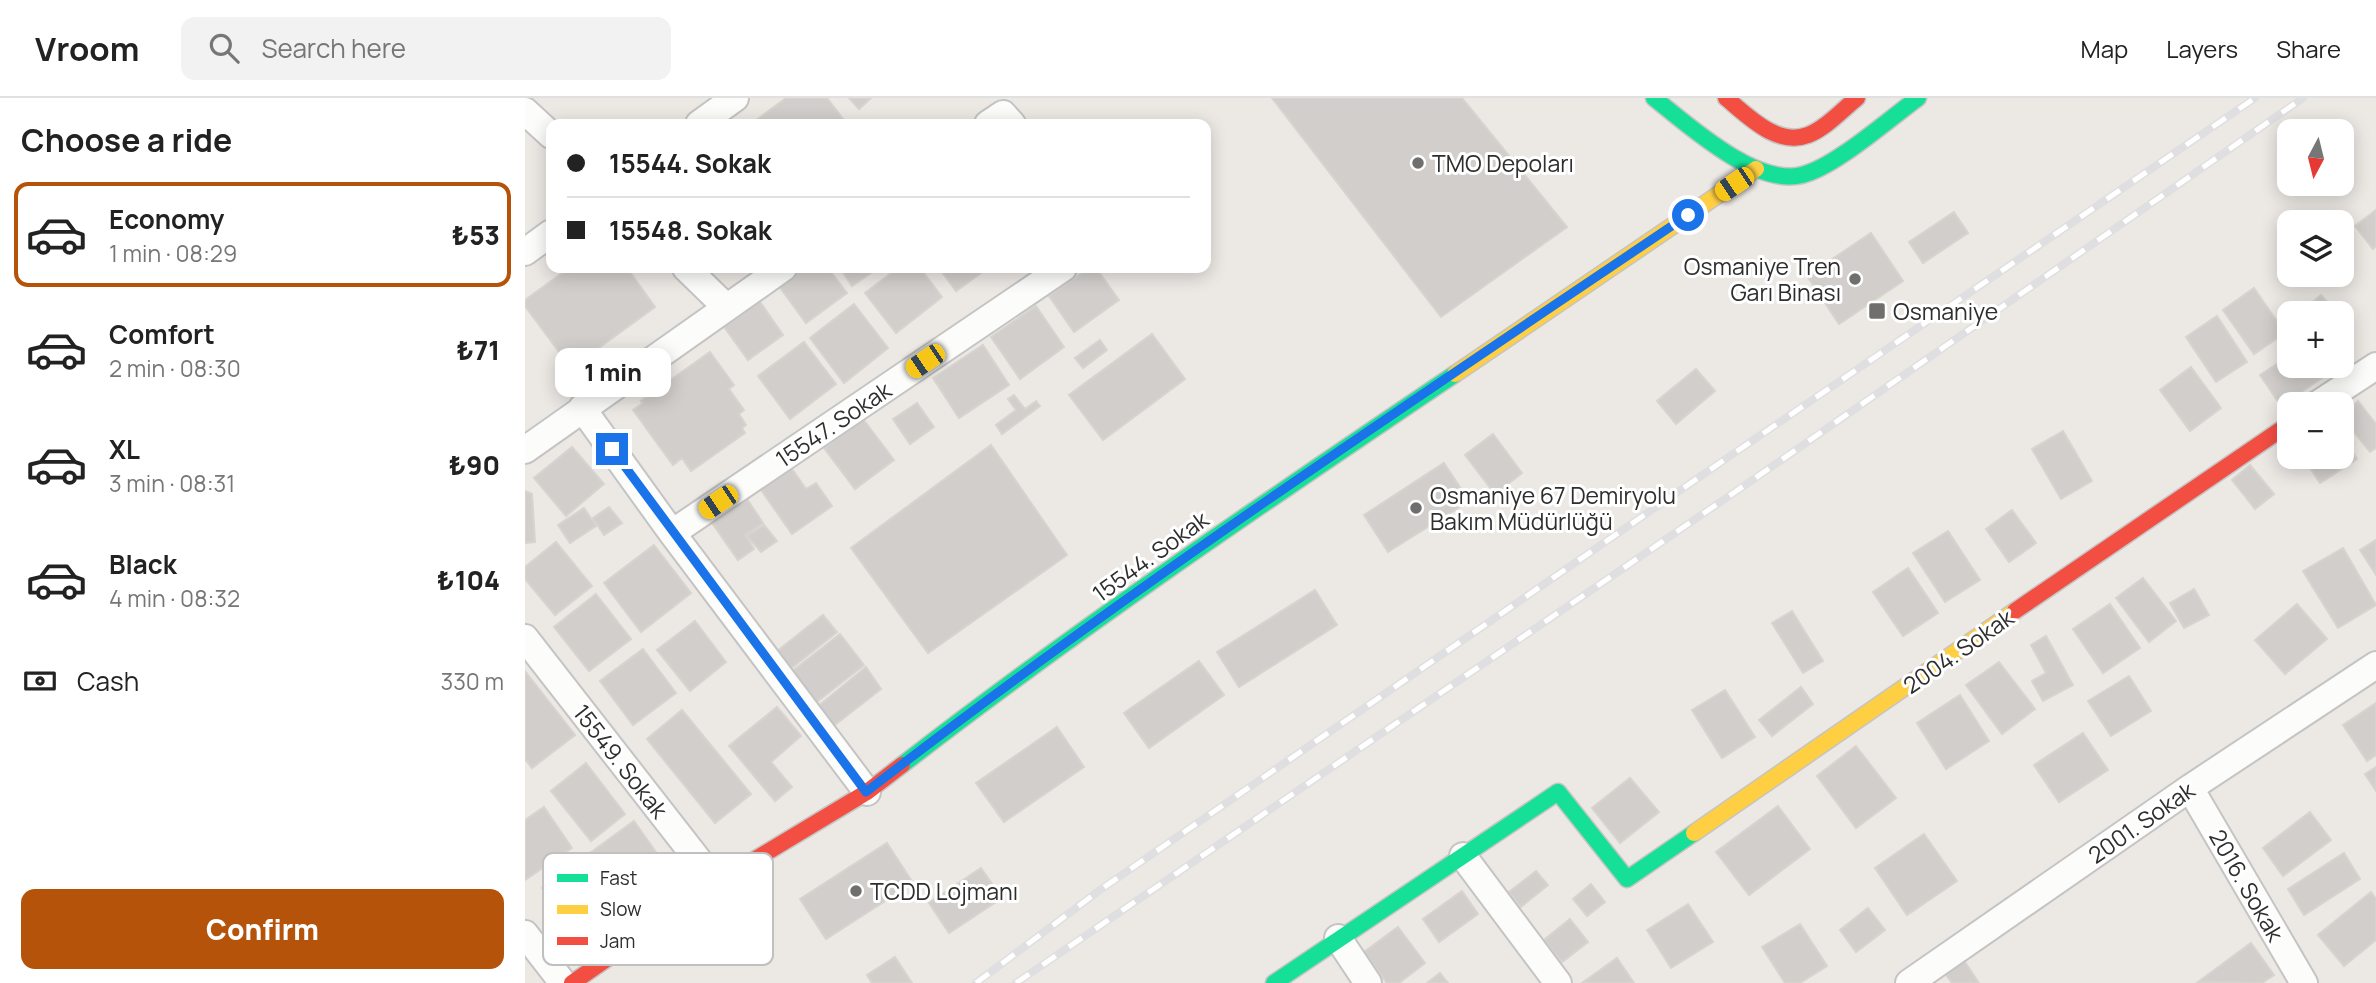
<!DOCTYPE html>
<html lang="en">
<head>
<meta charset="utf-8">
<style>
  body { margin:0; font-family:Manrope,sans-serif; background:#f2f2f2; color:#222; height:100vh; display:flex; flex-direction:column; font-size:26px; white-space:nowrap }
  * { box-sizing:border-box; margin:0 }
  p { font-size:23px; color:#767676 }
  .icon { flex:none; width:38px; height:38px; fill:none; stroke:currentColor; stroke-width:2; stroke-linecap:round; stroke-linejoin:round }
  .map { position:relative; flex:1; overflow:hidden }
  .side { display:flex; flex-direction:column; background:#fff; width:525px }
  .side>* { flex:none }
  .guide { position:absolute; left:21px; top:21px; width:665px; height:154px; border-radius:14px; box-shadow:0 4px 18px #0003; display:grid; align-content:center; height:154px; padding:0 21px; background:#fff }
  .needle { width:46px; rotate:187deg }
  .fabs { position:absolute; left:1752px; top:21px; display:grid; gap:14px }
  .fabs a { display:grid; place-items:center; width:77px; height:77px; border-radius:14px; background:#fff; box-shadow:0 4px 18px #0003; font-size:35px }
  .end { position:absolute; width:32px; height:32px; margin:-16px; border:9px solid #1a73e8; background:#fff; box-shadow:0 0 0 4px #fff }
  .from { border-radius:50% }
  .bubble { position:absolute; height:49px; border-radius:14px; background:#fff; box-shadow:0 4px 18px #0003; font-size:23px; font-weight:800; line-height:49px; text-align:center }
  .car { position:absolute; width:21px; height:42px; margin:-21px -10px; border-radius:9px; box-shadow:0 0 5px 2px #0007; background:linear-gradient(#f5c518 24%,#345 0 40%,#f5c518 0 76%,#345 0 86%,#f5c518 0) }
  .guide b { display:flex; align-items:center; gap:24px; height:66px; font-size:26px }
  .guide b+b { border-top:2px solid #e0e0e0 }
  .guide i { width:18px; height:18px; background:#222 }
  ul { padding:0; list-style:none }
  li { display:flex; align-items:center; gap:21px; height:105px; margin:0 14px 10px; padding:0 7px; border:4px solid transparent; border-radius:14px }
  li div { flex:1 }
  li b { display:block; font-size:26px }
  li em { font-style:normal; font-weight:800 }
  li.on { border-color:#b45309 }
  li>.icon { width:63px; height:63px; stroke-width:1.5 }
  h2 { padding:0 21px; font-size:32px; line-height:84px }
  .pay { display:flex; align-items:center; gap:18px; height:77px; padding:0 21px; font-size:26px }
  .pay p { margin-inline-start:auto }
  .button { display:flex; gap:14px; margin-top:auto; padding:14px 21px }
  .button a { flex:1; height:80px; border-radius:14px; background:#b45309; color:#fff; font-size:28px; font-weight:800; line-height:80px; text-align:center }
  header { display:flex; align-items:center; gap:42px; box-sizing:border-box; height:98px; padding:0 35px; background:#fff; border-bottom:2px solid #e0e0e0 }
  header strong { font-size:33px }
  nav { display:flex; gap:38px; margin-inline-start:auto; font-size:24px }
  .search { width:490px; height:63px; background:#f2f2f2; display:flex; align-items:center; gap:18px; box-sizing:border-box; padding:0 24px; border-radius:14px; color:#767676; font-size:26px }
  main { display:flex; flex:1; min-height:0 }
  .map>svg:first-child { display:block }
  .building { fill:#d1cecb; stroke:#d7d4d0; stroke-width:2 }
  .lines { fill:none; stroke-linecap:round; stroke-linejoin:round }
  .street-casing { stroke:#c5c4c5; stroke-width:30 }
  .fast-casing { stroke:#c5c4c5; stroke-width:19 }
  .slow-casing { stroke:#c5c4c5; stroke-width:19 }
  .jam-casing { stroke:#c5c4c5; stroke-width:19 }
  .street { stroke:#fcfcfb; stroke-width:26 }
  .fast { stroke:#16e098; stroke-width:16 }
  .slow { stroke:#ffcf43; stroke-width:16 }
  .jam { stroke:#f24e42; stroke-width:16 }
  .rail-casing { stroke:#dfdfe1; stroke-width:8 }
  .rail { stroke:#fff; stroke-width:5; stroke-dasharray:16; stroke-linecap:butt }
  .route { stroke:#1a73e8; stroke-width:9 }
  .poi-dot { fill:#706f6e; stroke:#fff; stroke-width:2.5 }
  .labels { text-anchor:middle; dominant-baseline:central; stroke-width:6; stroke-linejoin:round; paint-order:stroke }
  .poi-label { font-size:23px; fill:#2e2e2e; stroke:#fff; text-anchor:start }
  .street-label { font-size:23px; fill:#2e2e2e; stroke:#fff }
  .key { fill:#fff; stroke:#c0c0c0; stroke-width:2 }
  .key-label { font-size:19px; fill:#2e2e2e }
</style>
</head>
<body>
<header>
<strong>Vroom</strong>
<div class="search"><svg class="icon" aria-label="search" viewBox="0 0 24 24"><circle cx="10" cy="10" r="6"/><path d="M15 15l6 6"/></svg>Search here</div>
<nav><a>Map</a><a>Layers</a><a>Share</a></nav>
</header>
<main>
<section class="side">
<h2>Choose a ride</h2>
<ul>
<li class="on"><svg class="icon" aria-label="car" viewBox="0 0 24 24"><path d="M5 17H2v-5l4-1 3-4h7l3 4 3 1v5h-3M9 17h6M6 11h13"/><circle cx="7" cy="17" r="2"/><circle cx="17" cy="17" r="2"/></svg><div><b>Economy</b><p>1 min · 08:29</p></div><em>₺53</em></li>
<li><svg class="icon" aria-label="car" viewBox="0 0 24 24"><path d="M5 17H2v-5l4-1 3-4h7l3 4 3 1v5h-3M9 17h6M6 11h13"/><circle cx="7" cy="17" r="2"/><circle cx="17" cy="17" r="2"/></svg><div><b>Comfort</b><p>2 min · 08:30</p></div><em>₺71</em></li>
<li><svg class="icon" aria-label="car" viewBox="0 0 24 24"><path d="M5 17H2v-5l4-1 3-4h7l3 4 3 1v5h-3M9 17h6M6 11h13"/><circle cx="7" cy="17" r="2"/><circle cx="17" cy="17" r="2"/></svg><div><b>XL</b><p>3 min · 08:31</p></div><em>₺90</em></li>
<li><svg class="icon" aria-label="car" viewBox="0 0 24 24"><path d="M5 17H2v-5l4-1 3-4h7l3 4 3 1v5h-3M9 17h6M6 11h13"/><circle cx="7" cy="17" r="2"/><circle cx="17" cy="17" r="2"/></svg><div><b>Black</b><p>4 min · 08:32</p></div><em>₺104</em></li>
</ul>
<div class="pay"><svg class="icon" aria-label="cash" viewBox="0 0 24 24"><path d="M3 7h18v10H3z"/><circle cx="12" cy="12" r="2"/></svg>Cash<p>330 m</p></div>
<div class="button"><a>Confirm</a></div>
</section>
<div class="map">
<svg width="1851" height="885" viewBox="0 0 1851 885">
  <rect width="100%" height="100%" fill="#ece8e4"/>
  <!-- building -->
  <path class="building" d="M261,0h41l20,26h-96z
    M324,0h22l-12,11z
    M747,0h190l105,129 -126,90z
    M1851,112v36l-3,3 -18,-23z
    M1429,114l14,21 -45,30 -14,-21z
    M1346,135l32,48 -64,43 -32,-48z
    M44,170h58l28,39 -84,61 -46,-62v-6z
    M262,170h41l19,25 -41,30 -33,-45z
    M315,170h38l-26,18z
    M373,170h22l22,29 -46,36 -31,-40z
    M414,170h49l-32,23z
    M564,170h7l23,32 -45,32 -25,-36z
    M1729,190l31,45 -31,21 -31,-44z
    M1796,197l15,18h-36z
    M233,201l25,36 -35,25 -26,-36z
    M329,206l34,44 -44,35 -34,-45z
    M511,208l28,41 -44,32 -29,-42z
    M1692,218l30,46 -31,20 -30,-45z
    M627,236l33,45 -82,61 -34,-45z
    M575,242l7,10 -24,18 -8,-10z
    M279,244l32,42 -46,35 -32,-43z
    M458,247l26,40 -50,33 -26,-40z
    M185,254l24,33 -5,4 15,21 -5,4 7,11 -4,3 3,5 -54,38 -9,-13 -9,7 -40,-55 10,-7 -2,-2z
    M1764,258v10h25l8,12 -41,28 -21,-31z
    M1666,269l30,41 -31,23 -30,-41z
    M1171,271l19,22 -39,33 -19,-23z
    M489,297l11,14 11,-8 4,5 -38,28 -6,-9 20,-15 -8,-11z
    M1833,303l18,23v24l-6,4 -29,-36z
    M392,305l17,24 -24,17 -17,-25z
    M338,321l31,41 -39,29 -31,-41z
    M1538,333l29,50 -31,18 -29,-50z
    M968,336l29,39 -27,21 -30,-39z
    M1816,336l16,25 -37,24 -17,-26h38z
    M466,347l76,110 -139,98 -77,-105z
    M47,349l32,37 -38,32 -32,-38z
    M919,365l25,38 -81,51 -24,-37z
    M1725,367l24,29 -19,15 -23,-29z
    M265,368l16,23 10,-6 16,23 -40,28 -33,-47z
    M0,393l7,3 3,48 -10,1z
    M222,401l16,24 -18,12 9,14 -16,11 -26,-37z
    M84,409l13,16 -18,12 -11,-17z
    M59,410l12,18 -26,17 -12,-18z
    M1487,412l24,33 -27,19 -23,-33z
    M239,427l13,16 -16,11 -14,-16z
    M1423,433l32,49 -35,22 -32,-49z
    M1851,442v35l-16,-25z
    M31,444l36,44 -37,29 -30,-36v-12z
    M129,447l37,48 -50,39 -37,-49z
    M1818,450l33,57 -38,23 -35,-57z
    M1383,470l30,45 -35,23 -30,-44z
    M1618,480l33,43 -27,21 -33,-44z
    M1669,491l15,26 -25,13 -14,-25z
    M790,492l22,35 -98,62 -22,-35z
    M71,496l35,45 -42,32 -35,-44z
    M1585,506l30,44 -37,25 -30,-44z
    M1772,506l30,35 -42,35 -30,-34z
    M1267,513l31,50 -20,12 -31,-50z
    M298,517l14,17 -48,38 -13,-18z
    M170,523l31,41 -36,29 -33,-41z
    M315,536l24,31 -50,39 -24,-31z
    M1521,538l27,49 -30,16 -11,-20 14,-8 -15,-28z
    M118,551l33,44 -43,32 -33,-44z
    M674,563l25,34 -75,53 -25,-35z
    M1474,564l36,47 -33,25 -36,-49z
    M341,569l15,22 -49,38 -16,-19z
    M0,573l50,64 -43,33 -7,-9z
    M1604,578l22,35 -40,25 -23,-35z
    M1276,589l12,17 -41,32 -13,-16z
    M1200,592l30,47 -33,21 -30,-48z
    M1435,597l29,46 -43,28 -29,-46z
    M1851,605v52l-9,6 -24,-36z
    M252,609l24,29 -30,26 21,25 -17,14 -46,-55z
    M157,612l69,84 -36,29 -68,-84z
    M532,629l27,40 -80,55 -28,-39z
    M1558,635l25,37 -49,32 -25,-37z
    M1331,648l40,52 -40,30 -39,-52z
    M61,665l39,51 -34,27 -40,-50z
    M1851,669v24l-11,-17z
    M1105,680l29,34 -39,31 -28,-35z
    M1253,708l32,43 -61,46 -33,-43z
    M19,709l28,41 -47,32v-60z
    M1785,714l21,28 -48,36 -20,-28z
    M109,723l24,34 -91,66 -25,-33z
    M1399,736l33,47 -50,34 -32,-47z
    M362,745l26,40 -87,56 -26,-40z
    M1819,755l16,26 -56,36 -16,-26z
    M456,770l21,30 -53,35 -20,-30z
    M1011,773l12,14 -27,22 -12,-15z
    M1066,786l14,18 -18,14 -14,-17z
    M937,793l16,23 -39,28 -16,-23z
    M1846,794l5,7v41l-32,26 -26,-31z
    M1163,806l25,38 -42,26 -24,-38z
    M1343,810l17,22 -29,22 -16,-22z
    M1045,821l18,23 -26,20 -18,-22z
    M1275,826l27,42 -27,17h-15l-23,-36z
    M873,829l27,36 -26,20h-12l-23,-31z
    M1726,845l23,32 -12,8 -64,-1z
    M1436,858l18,27h-27l-10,-14z
    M370,859l17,26h-40l-5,-8z
    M1092,860l17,25h-52z
    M915,875l8,10h-21z"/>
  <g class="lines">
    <!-- street casing -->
    <g class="street-casing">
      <path id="street" d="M0,13l26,24
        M174,26l36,-26
        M463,26l15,-10 9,10
        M0,154l26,-19
        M161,170l40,39
        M1793,306l58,-38
        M57,310l90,125 195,259
        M0,352l258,-182
        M147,435l391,-265
        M0,540l191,245
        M1665,690l114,195
        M938,758l95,127
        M0,836l38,49
        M813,840l30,45
        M1384,885l281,-195 186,-123"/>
    </g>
    <!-- fast casing -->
    <g class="fast-casing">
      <path id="fast" d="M1129,0c34,27 102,89 148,77 33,-8 87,-56 116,-77
        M377,667c178,-138 366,-265 553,-391
        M749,885l284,-191 69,87 67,-46"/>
    </g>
    <!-- slow casing -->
    <g class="slow-casing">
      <path id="slow" d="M930,276l301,-205
        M1169,735l321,-222"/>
    </g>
    <!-- jam casing -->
    <g class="jam-casing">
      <path id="jam" d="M1201,0c22,18 51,49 82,37 18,-7 34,-25 49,-37
        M1490,513l274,-187
        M47,885l144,-100 151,-91 35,-27"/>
    </g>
    <!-- street -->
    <use href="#street" class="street"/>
    <!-- fast -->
    <use href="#fast" class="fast"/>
    <!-- slow -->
    <use href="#slow" class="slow"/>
    <!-- jam -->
    <use href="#jam" class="jam"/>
    <!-- rail casing -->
    <g class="rail-casing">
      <path id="rail" d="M451,885l124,-93 630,-434 525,-358
        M491,885l735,-502 552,-383"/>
    </g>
    <!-- rail -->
    <use href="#rail" class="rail"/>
  </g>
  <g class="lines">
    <!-- route -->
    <path class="route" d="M87,351l254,343c265,-205 545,-390 822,-577"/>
  </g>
  <!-- markers -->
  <g class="poi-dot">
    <circle cx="893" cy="65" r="7"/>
    <circle cx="1330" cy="181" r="7"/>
    <rect x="1343" y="204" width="18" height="18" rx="3.5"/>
    <circle cx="891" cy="410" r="7"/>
    <circle cx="331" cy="793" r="7"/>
  </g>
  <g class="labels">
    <!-- poi labels -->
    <g class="poi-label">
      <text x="907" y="65">TMO Depoları</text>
      <text x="1316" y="168" text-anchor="end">Osmaniye Tren<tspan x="1316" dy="26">Garı Binası</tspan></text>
      <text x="1368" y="213">Osmaniye</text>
      <text x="905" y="397">Osmaniye 67 Demiryolu<tspan x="905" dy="26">Bakım Müdürlüğü</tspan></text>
      <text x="345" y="793">TCDD Lojmanı</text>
    </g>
    <!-- street labels -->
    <g class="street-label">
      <text transform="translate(308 326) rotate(-34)">15547. Sokak</text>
      <text transform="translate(625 458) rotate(-36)">15544. Sokak</text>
      <text transform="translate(1433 553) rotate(-35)">2004. Sokak</text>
      <text transform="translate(96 663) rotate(52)">15549. Sokak</text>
      <text transform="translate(1616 724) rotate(-35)">2001. Sokak</text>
      <text transform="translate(1722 787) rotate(60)">2016. Sokak</text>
    </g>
  </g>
  <!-- legend -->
  <rect x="18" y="755" width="230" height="112" rx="10" class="key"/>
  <rect x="32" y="776" width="31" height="8" fill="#16e098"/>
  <rect x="32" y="807" width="31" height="9" fill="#ffcf43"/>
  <rect x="32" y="839" width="31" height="8" fill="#f24e42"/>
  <g class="key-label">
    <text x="75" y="787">Fast</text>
    <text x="75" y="818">Slow</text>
    <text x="75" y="850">Jam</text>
  </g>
</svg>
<div class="fabs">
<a><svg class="needle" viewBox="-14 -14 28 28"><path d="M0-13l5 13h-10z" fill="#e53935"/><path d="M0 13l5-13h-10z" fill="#767676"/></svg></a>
<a><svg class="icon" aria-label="layers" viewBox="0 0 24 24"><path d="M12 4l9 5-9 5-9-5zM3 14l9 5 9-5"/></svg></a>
<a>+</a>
<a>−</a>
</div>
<i class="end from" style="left:1163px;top:117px"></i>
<i class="end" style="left:87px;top:351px"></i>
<div class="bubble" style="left:30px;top:250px;width:116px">1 min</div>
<i class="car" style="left:1209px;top:86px;rotate:236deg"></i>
<i class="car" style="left:400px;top:263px;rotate:236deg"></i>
<i class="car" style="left:193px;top:404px;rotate:236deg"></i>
<div class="guide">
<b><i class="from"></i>15544. Sokak</b>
<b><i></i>15548. Sokak</b>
</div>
</div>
</main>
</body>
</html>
